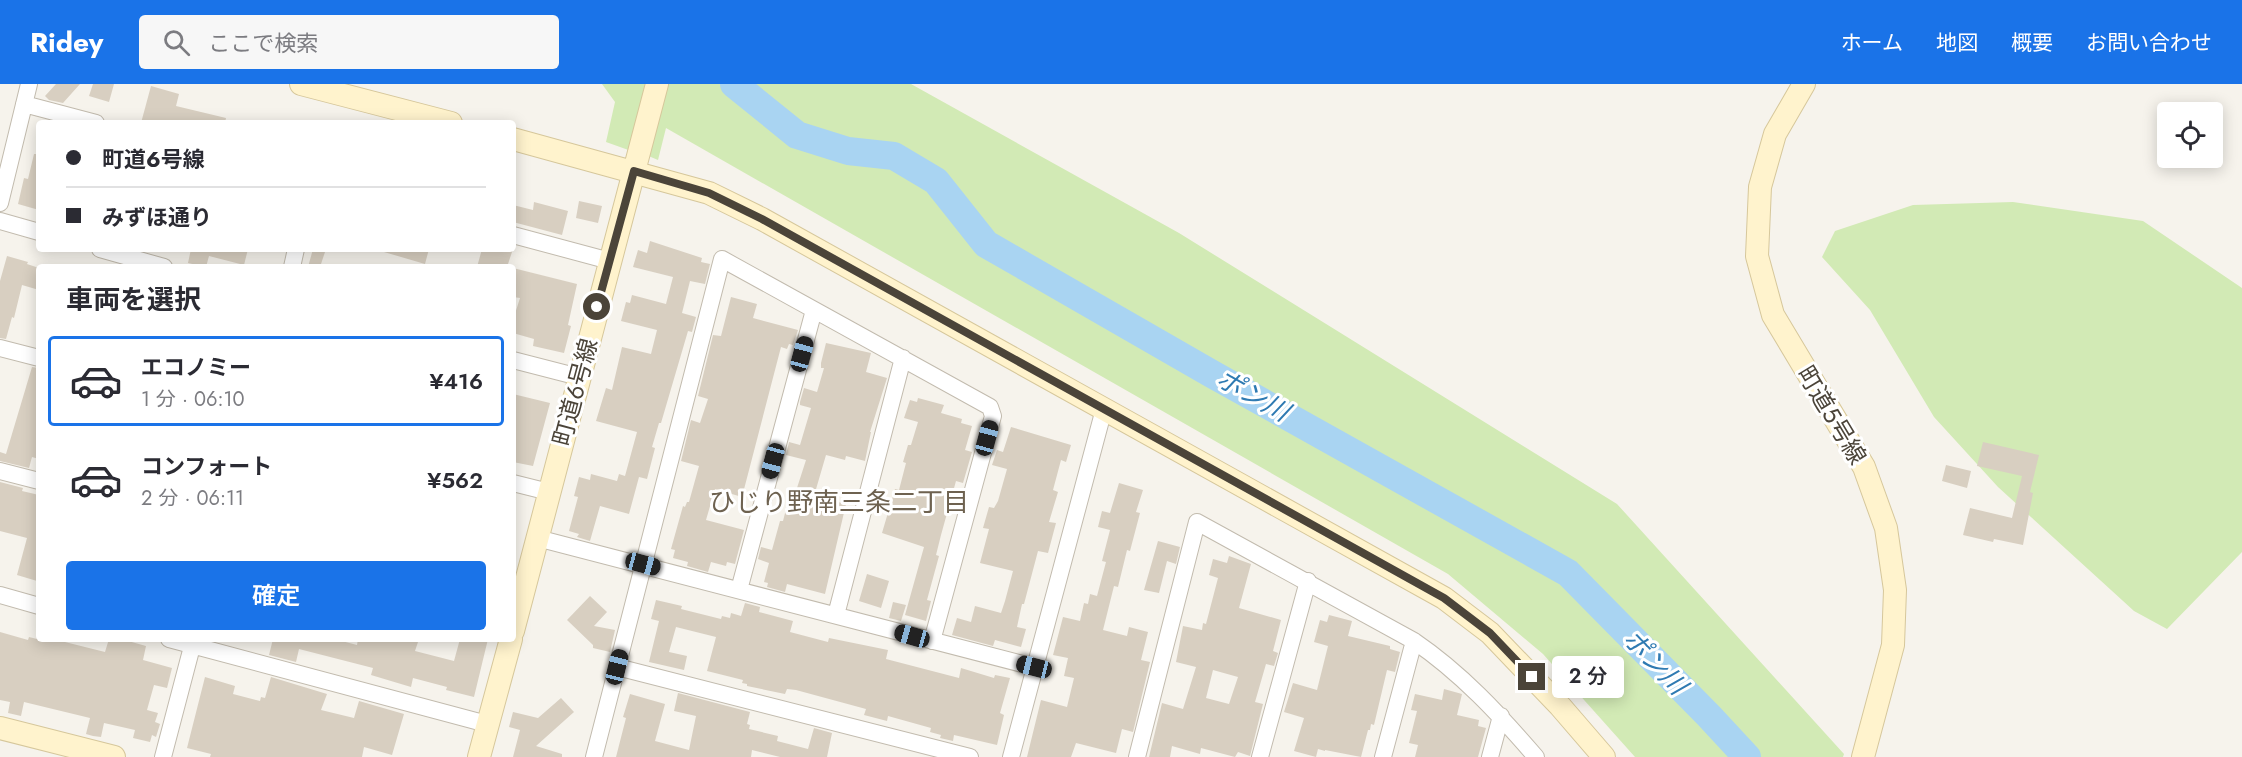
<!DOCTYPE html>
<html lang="ja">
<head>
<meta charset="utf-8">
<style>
  body { margin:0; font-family:Jost,"Noto Sans JP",sans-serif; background:#f7f7f7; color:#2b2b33; height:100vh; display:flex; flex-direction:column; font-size:22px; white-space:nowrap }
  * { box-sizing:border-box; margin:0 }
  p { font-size:20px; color:#7c7c81 }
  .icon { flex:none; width:33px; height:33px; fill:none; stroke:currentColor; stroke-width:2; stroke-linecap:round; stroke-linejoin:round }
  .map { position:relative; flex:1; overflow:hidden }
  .details { position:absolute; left:36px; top:180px; width:480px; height:378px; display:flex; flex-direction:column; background:#fff; border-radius:6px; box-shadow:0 3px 15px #0003 }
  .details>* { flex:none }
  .banner { position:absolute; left:36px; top:36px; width:480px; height:132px; border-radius:6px; box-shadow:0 3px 15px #0003; display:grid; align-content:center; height:132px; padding:0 30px; background:#fff }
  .fabs { position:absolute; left:2157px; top:18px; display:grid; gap:12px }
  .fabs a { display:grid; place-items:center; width:66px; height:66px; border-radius:6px; background:#fff; box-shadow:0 3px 15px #0003; font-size:30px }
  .end { position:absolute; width:27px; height:27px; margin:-14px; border:8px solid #4b4439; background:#fff; box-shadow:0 0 0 3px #fff }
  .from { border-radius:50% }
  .bubble { position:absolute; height:42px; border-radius:6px; background:#fff; box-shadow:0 3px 15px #0003; font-size:20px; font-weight:600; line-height:42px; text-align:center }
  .car { position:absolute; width:18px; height:36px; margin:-18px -9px; border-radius:8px; box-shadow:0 0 4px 2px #0007; background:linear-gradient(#222 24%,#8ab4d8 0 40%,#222 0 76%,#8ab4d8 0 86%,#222 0) }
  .banner b { display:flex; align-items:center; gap:21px; height:57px; font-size:22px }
  .banner b+b { border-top:2px solid #e1e1e2 }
  .banner i { width:15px; height:15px; background:#2b2b33 }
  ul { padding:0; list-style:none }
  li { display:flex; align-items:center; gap:18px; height:90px; margin:0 12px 9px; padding:0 18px; border:3px solid transparent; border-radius:6px }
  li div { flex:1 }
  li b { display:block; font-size:22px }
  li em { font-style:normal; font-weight:600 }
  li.current { border-color:#1a73e8 }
  li>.icon { width:54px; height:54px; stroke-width:1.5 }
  h2 { padding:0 30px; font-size:27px; line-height:72px }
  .primary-button { display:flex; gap:12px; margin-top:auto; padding:12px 30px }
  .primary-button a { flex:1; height:69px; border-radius:6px; background:#1a73e8; color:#fff; font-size:24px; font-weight:600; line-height:69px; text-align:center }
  header { display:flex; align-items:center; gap:36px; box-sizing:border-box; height:84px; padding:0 30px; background:#1a73e8; color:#fff }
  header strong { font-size:28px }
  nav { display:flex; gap:33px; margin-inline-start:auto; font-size:21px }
  .search { width:420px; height:54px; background:#f7f7f7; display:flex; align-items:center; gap:15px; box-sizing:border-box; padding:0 21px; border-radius:6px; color:#7c7c81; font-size:22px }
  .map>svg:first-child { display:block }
  .green { fill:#d2eab5 }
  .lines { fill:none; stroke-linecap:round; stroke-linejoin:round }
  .river { stroke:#a9d4f2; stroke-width:28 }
  .building { fill:#d8cfc1; fill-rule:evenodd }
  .street-casing { stroke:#c2bbae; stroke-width:18 }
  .secondary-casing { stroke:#d6c79b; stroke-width:24 }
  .street { stroke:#fff; stroke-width:16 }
  .secondary { stroke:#fff3cd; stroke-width:22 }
  .route { stroke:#4b4439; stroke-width:8 }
  .labels { text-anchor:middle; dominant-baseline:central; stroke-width:6; stroke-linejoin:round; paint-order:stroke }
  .street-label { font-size:24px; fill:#4b4439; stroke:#fff }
  .water-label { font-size:26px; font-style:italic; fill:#2e7ab2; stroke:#fff }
  .neighbourhood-label { font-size:26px; fill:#6e6250; stroke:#fff }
</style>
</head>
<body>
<header>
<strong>Ridey</strong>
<div class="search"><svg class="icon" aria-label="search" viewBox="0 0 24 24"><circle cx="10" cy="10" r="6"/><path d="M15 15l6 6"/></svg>ここで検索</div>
<nav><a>ホーム</a><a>地図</a><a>概要</a><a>お問い合わせ</a></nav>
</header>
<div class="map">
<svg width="2242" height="673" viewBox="0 0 2242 673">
  <rect width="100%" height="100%" fill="#f6f3ec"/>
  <!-- green -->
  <path class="green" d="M602,0h48l-16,68 -28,-10 9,-40z
    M657,0h254l268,149 438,271 227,250 -1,3h-208l-92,-103 -95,-80 -782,-446 -8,32 -19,-8z
    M2013,118l130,19 99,67v264l-75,77 -33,-18 -136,-124 -64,-70 -64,-107 -48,-53 13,-26 78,-26z"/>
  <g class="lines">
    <!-- river -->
    <path class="river" d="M734,0l63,51 51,16 46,5 42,25 50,63 226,130 356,199 141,143 38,41"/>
  </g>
  <!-- building -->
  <path class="building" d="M56,0h24l-17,19 -14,-3 -4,-4z
    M93,0h21l-5,18 -20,-6z
    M151,2l28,8 -3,12 50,12 -1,5h-84z
    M34,70h5v56l-21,-6 6,-26 4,1z
    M579,117l23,5 -4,17 -22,-5z
    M534,118l34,9 -6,24 -49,-13v-17l20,5z
    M650,157l52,17 -1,4 9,2 -5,20 -15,-3 -8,32 14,4 -4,15 -4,-1 -27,92h-2l-7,24 3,1 -8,31 -8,-2 -10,37 -29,-8 -10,35 -13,-4 2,-3 -10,-3 9,-34 -4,-1 5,-19 11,3 1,-6 26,7 2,-7 6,2 12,-44 -41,-11 10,-33 6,2 10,-43 29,7 6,-24 -36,-9 5,-19 4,1 2,-8 34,9 7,-27 -40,-10 5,-17 9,3z
    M191,165h57l-4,16 -35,-9 -3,11 -18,-4z
    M313,165h13l-6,18h-12z
    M385,165h44l-4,15 -41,-12z
    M482,165h31l-6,18h-30z
    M7,172l21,6 -1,2 12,4v22l-17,-5 -8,33 -2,-1 -6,22 -6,-1v-57z
    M513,184l64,16 -9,41 3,1 -7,27 -31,-7 1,-7 -21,-6v-13l7,-22 -7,-1z
    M731,213l26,7 -4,14 45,12 -5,15 -4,-1 -2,5 -6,-2 -39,150 -27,-8 -9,31 38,10 -9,34 -8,-2 -1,4 -15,-4 -3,10 -21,-6 1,-4 -15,-4 2,-8 -4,-1 12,-43 2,1 2,-5h2l10,-36 -18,-5 10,-41 9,3 8,-24 -10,-3 15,-61 8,1z
    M826,259l45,10 -5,19 21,6 -17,54h1l-6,29 -19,-5 -1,4 -19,-5 -12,41 32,8 -21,90 -38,-10 -2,8 -18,-5 1,-4 -4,-1 5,-19 -11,-4 3,-12 11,3 8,-29h3l8,-31 5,1 10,-31 -20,-5 3,-13 11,3 11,-37 -11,-3v-3l4,-14 13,4 7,-24h-3v-5z
    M32,283l7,1v91l-7,-2 -3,11 -29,-7v-9l6,2z
    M513,310l37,9 -17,63 -20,-4z
    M918,314l26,7 -3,8 21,6 -1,4 11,3 -7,24 7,2 -9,31 -7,-2 -15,54 -5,20 3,1 -12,44 4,1 -5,20 -21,-6 19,-68 -42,-14 13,-44 4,1 7,-27 -3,-1 5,-17h3l7,-23 -14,-4 6,-18 7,2z
    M1011,343l60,18 -5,17 -5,-2 -8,30 5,2 -9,30 7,1 -8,30 -10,-2 -14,53h-2l-5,23 9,2 -5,18 -26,-7 -2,6 -41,-11 5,-17 14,4 4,-16 26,7 4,-12 8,-30 -33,-8 9,-34 -6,-1 6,-21 5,1 4,-7 9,-32 -15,-4 5,-15 6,2z
    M1983,358l56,13 -9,37 3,1 -10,52 -29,-6 -1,3 -30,-7 7,-27 42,10 10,-42 -45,-10z
    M1946,381l25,6 -4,17 -25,-7z
    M0,398l23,6 -1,3 17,4v78l-2,8 -20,-6 10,-37 -27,-7z
    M1119,399l24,7 -7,22 4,1 -10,38 -3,-1 -9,37 -4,-1 -11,44 24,6 2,-9 19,5 -7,28 9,2 -17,70 -11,-3 -6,24 -40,-10 -5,14h-44l14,-57 26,7 7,-29 -10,-2 4,-18 -15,-3 10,-38 17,4 4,-18 4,1 2,-10 7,2 9,-34 -4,-1 8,-31 -12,-3 4,-16 8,2z
    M1158,457l22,6 -4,17 -9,-3 -8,32 -15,-3z
    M1229,472l22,8 -12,44 42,12 -8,31 5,2 -4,13 -8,-2 -11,38 8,2 -13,52 -12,-4 -3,5 -34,-9 -1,6 -28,-8 -2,11h-21l13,-54 21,6 13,-42 -20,-5 7,-36 19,4 1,-7 3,1 12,-46 -9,-3 4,-16 14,4zM1213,586l25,7 -9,27 -23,-6z
    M867,490l22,7 -8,27 -22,-7z
    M590,512l17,16 -13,14 21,4 -5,22 -17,-4v-3l-26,-25z
    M656,516l26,6 -1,3 40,10 1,-3 8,2 1,-5 10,3 4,-13 15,4 -1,5 34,9 -3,11 38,10 1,-4 59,12 -2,9 73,19 2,-10 33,10 1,-3 15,3 -10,35 4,2 -7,30 -43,-10 -1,6 -13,-3 1,-3 -11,-3 1,-4 -43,-12 -1,5 -23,-6 2,-6 -70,-19 -9,-1 -2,5 -38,-8v-2l-5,-1 1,-3 -36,-9 9,-34 -40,-10 -7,25 18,4 -3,14 -35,-8 10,-41 -8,-2z
    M893,518l13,3 -5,16 -12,-3z
    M1329,531l23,6 -4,15 42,10v3l10,3 -5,20 -8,-2 -13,55 -3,-1 -1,6h-2l-7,27 -36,-7v1l-7,-2 -2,8 -22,-6 10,-33 -20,-6 9,-29 24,7 11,-44 -14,-4 6,-22 7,2z
    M0,548l28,8 1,-3 8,2 1,-4 1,4h14l52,13 4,-13h12l25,7 -3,14 29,8 -5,20 -13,-3 -7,25 11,3 -3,9 5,2 -4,13 -4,-2 -2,7 -17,-4 2,-8 -31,-7 -3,14 -8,-1 -7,-2 4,-16 -66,-16 -3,14 -13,-3 2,-11 -10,-2z
    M273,555h61l23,6 1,-6h61l-4,12 39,10 6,-22h28l-14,58 -28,-7 1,-3 -34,-9 -2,9 -40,-12 2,-7 -74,-19 -3,13 -27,-7z
    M205,593l30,9 -2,8 27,7 1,-4 4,1 6,-21 56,17 -6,16 33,8 5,-17 45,13 -12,41 -28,-8 -2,10h-152l1,-3 -24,-6z
    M1444,605l18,5 -5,21 22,5 -1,6 8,2 -8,29h-63l3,-12 -9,-2 8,-32 -6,-1 4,-16 27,6z
    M678,609l72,19 -3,12 3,1 -1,4 29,7 -1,5 31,8 6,-21 18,5 -5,24h-47l-28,-7 -1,7h-135l10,-39 -3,-1 7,-23 35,10 -10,37 34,9 7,-34 -22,-5z
    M561,614l13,14 -38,34 26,8v3h-49l7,-27 -11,-3 4,-15 25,6z"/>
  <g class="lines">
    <!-- street casing -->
    <g class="street-casing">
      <path id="street" d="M24,20l72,19
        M0,119l29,-119
        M0,137l39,11
        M513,151l97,26
        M100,165l64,18
        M292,183l4,-18
        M0,264l39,10
        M513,276l66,17
        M0,387l39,10
        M513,399l36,9
        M537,454l497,129
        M739,506l75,-280
        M0,511l39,11
        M836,531l67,-257
        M169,555l318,85
        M617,583l353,90
        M163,673l31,-118
        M594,673l128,-498 268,148 3,9 -61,225
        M1011,673l93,-348
        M1137,673l60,-235 217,119c47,32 85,73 122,116
        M1260,673l48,-176
        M1383,673l31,-116
        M1490,673l11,-41"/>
    </g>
    <!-- secondary casing -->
    <g class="secondary-casing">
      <path id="secondary" d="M301,0l150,39
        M1804,0l-29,50 -15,53 -3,69 16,59 91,152 22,61 9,62 -2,55 -30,112
        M513,55l196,54 53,26 682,379 46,35 70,73 44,51
        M513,547l144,-547
        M0,644l114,29
        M479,673l32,-118"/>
    </g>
    <!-- street -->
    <use href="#street" class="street"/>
    <!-- secondary -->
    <use href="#secondary" class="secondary"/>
  </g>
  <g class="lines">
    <!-- route -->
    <path class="route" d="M597,223l37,-136 75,22 53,26 682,379 46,35 42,44"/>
  </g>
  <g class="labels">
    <!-- street labels -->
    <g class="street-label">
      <text transform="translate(575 308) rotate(-75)">町道6号線</text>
      <text transform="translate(1832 331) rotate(59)">町道5号線</text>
    </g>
    <!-- water labels -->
    <g class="water-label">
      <text transform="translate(1253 311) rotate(29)">ポン川</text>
      <text transform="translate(1655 578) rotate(46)">ポン川</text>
    </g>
    <!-- neighbourhood labels -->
    <g class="neighbourhood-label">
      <text x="839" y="418">ひじり野南三条二丁目</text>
    </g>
  </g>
</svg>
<div class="fabs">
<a><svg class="icon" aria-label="locate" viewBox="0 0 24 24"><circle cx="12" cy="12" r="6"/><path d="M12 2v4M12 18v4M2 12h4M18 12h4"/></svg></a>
</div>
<i class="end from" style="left:597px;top:223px"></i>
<i class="end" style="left:1532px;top:593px"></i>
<div class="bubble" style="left:1552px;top:572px;width:72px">2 分</div>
<i class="car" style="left:802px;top:270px;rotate:15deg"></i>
<i class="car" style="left:987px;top:354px;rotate:15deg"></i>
<i class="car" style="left:773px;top:377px;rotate:195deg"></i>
<i class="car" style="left:643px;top:480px;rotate:105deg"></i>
<i class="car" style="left:912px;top:552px;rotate:286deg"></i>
<i class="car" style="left:617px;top:583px;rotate:14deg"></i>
<i class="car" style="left:1034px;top:583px;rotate:284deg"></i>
<div class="banner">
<b><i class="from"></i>町道6号線</b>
<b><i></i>みずほ通り</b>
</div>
<section class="details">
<h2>車両を選択</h2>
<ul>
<li class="current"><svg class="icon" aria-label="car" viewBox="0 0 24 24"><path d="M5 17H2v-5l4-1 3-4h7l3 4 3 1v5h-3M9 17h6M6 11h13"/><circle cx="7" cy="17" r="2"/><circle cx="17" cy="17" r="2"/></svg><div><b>エコノミー</b><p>1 分 · 06:10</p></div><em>¥416</em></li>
<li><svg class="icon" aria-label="car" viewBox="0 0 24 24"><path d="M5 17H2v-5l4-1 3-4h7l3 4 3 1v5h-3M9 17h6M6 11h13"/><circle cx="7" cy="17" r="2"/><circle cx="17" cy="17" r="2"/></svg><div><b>コンフォート</b><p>2 分 · 06:11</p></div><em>¥562</em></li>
</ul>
<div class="primary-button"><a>確定</a></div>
</section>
</div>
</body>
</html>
